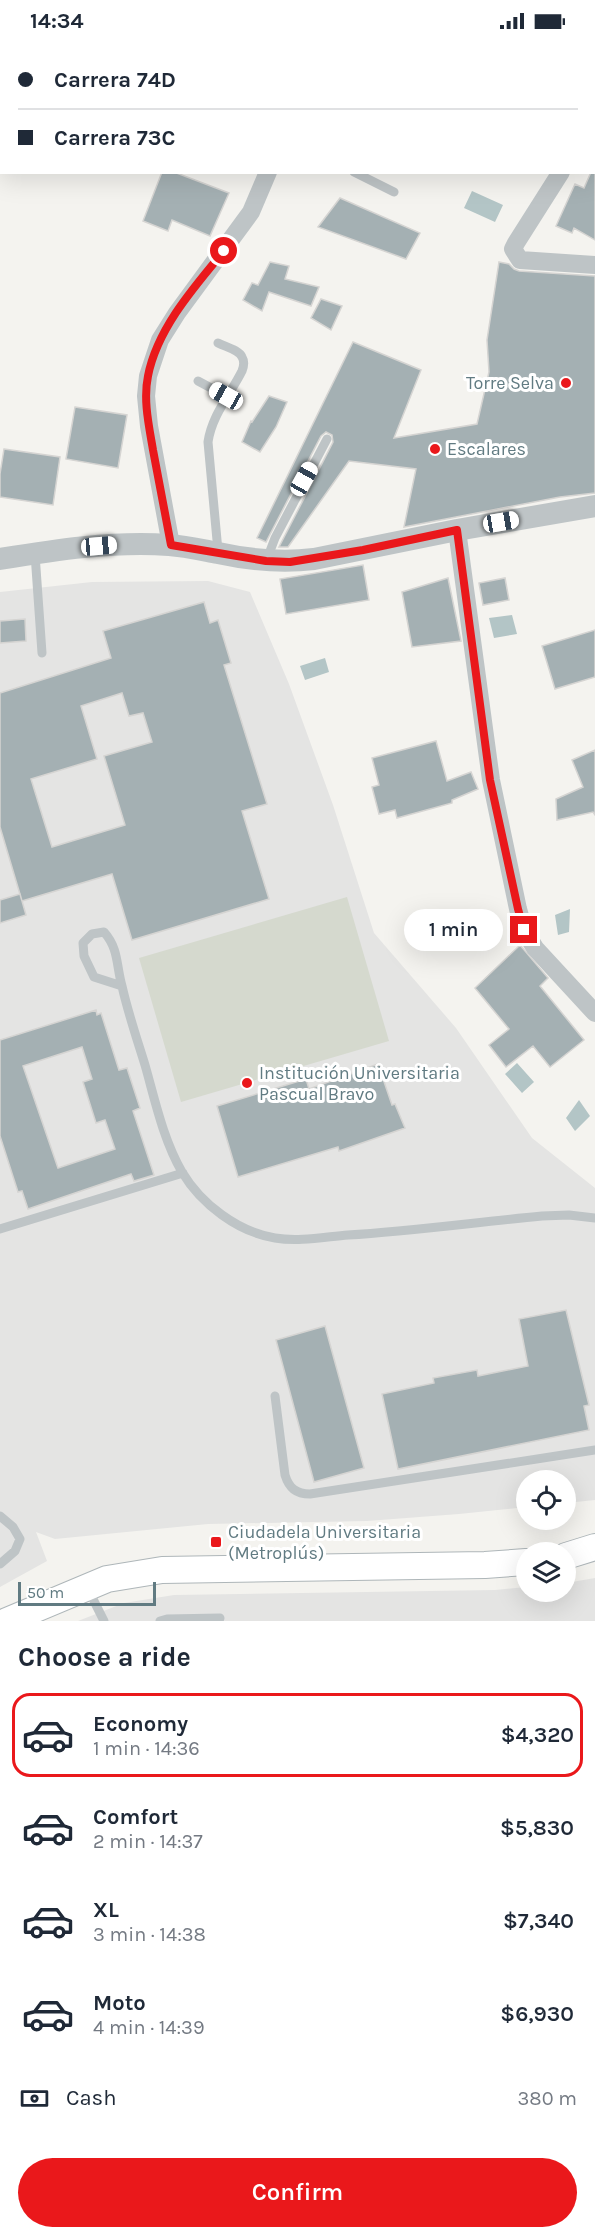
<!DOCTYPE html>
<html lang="en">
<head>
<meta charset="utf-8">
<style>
  body { margin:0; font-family:Karla,sans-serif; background:#f2f2f3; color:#1f2937; height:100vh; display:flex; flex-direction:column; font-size:22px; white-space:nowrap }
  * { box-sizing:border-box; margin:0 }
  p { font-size:20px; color:#747a83 }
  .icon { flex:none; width:33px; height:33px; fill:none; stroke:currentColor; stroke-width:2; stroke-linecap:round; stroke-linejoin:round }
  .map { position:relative; height:1579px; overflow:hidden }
  .sheet { display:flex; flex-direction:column; background:#fff; flex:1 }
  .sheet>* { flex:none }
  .hud { position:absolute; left:0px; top:0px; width:596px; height:132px; box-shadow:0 6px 24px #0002; display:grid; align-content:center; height:132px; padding:0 18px; background:#fff }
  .buttons { position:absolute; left:516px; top:1428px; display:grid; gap:12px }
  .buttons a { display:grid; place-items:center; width:60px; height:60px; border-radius:50%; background:#fff; box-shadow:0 6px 24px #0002; font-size:30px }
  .scale { position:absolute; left:18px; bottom:15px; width:138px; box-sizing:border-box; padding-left:6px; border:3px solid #617b82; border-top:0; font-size:16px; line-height:21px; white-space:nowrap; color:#617b82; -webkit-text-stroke:4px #fff; paint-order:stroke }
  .end { position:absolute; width:27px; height:27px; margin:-14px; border:8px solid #ea181b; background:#fff; box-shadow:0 0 0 3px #fff }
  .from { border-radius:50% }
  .bubble { position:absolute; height:42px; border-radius:21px; background:#fff; box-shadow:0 6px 24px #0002; font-size:20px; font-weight:600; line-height:42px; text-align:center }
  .car { position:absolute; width:18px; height:36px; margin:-18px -9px; border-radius:8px; box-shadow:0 0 4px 2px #0007; background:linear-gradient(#fff 24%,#345 0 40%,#fff 0 76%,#345 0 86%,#fff 0) }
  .hud b { display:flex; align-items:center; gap:21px; height:57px; font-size:22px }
  .hud b+b { border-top:2px solid #e0e1e3 }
  .hud i { width:15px; height:15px; background:#1f2937 }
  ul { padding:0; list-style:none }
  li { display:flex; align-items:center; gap:18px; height:84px; margin:0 12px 9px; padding:0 6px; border:3px solid transparent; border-radius:18px }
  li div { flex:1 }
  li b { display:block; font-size:22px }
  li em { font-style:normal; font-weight:600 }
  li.selected { border-color:#ea181b }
  li>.icon { width:54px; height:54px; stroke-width:1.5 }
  h2 { padding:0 18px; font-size:27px; line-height:72px }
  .pay { display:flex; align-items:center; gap:15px; height:66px; padding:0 18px; font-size:22px }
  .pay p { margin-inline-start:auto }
  .action { display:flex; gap:12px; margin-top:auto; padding:12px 18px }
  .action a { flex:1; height:69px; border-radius:36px; background:#ea181b; color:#fff; font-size:24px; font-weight:600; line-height:69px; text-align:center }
  .status { display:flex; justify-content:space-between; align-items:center; height:42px; padding:0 30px; background:#fff; direction:ltr }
  .status svg { height:16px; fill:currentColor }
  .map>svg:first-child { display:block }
  .built { fill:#e4e4e3 }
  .green { fill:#d5d9ce }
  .water { fill:#b3c5c6 }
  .building { fill:#a4b0b3; stroke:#d5d4d2; stroke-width:1.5; fill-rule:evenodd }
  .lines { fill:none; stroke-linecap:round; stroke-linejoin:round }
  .secondary-casing { stroke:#aeb6b9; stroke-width:28 }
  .service { stroke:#bec4c6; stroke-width:9 }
  .minor { stroke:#bec4c6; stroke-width:18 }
  .tertiary { stroke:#bec4c6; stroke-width:22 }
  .secondary { stroke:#fff; stroke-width:26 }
  .route { stroke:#ea181b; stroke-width:8 }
  .poi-dot { fill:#ea181b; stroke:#fff; stroke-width:2 }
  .labels { text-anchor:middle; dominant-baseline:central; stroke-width:6; stroke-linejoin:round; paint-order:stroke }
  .poi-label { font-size:18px; fill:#617b82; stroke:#fff; text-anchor:start }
</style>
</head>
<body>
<div class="status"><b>14:34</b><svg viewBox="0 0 49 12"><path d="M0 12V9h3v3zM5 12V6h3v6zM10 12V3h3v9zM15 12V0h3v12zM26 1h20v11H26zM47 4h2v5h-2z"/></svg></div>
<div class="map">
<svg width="595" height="1579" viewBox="0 0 595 1579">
  <rect width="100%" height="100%" fill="#f4f3ef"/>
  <!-- built -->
  <path class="built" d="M208,539l42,11 39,92 44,121 41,128 82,95 76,110 63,50v312l-29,3v-23h-40v27l-67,7 -92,7 -159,3 -153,15 -19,-7 11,29 -47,26v-995l92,-10z
    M595,1536v43h-517l46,-18 50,-8 321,-5 31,-3v5h40v-9z"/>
  <!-- green -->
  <path class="green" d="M347,855l42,144 -208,61 -42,-144z"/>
  <!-- water -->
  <path class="water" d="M472,149l31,14 -8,17 -31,-14z
    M512,573l5,19 -23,4 -5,-20z
    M325,616l4,14 -24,8 -5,-14z
    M570,867l-1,23 -11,3 -3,-20z
    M517,1021l17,19 -12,11 -17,-19z
    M579,1058l11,16 -15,15 -9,-13z"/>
  <!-- building -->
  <path class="building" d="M595,121v77l-21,-12 -2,5 -16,-7 19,-42 9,4 7,-16h3z
    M162,130h12l55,21 -19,43 -38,-16 -4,11 -25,-10z
    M340,156l80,35 -14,26 -88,-32z
    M270,220l19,4 -4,13 34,8 -8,19 -42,-14 -7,19 -19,-11 9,-17 6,2z
    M499,220l10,2 5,5 5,2 76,5v217l-35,4 -156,30 12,-58 -67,-8 -61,86h-9l54,-105 -1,-7 -6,-3 -5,4 -55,106 -9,-4 96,-196 68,28 -27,68 83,-14 12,-52 -2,-32z
    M321,257l21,7 -11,24 -20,-12z
    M269,354l18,6 -11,25 -16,25 -18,-10 9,-21 1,1z
    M75,365l52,8 -9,53 -52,-9z
    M4,407l56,8 -7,48 -53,-8v-23z
    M363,523l6,35 -83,14 -6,-35z
    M448,536l13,63 -49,6 -10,-55z
    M505,536l4,22 -26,5 -4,-22z
    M204,560l6,21 8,-3 13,43 -7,2 43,139 -25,7 27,88 -137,41 -20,-66 -90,27 -22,-74v-134l111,-35 -8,-27zM122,651l7,23 14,-3 9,29 -48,14 21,69 -73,22 -21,-68 66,-20 -16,-53z
    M25,577l1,22 -26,2v-22z
    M595,588v47l-40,12 -13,-43z
    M436,699l11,40 24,-9 7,17 -26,11v3l-55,15 -2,-8 -16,4 -7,-27 7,-2 -7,-27z
    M595,708v65l-2,-3 -36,8 -1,-21 27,-12 -11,-27z
    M20,852l6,21 -26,8v-23z
    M520,903l28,33 -8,8 44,54 -34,27 -17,-21 -27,21 -17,-22 20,-16 -34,-41z
    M96,968l1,5 4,-2 18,57 8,-2 13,40 -7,3 21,64 -20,6 -3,-7 -103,35 -6,-18 -4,1 -18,-56v-96zM82,1005l10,32 -9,3 13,41 9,-3 10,29 -57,19 -35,-102z
    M378,1022l14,41 3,-1 10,24 -66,23 -1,-4 -100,30 -21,-71 89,-27 3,10z
    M566,1268l23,95 -5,1 5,24 -191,39 -16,-75 52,-11 -1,-5 44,-8 1,6 50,-10 -9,-47z
    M325,1284l39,142 -50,14 -38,-142z"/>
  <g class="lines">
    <!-- secondary casing -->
    <g class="secondary-casing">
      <path id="secondary" d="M566,1514l29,-9
        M7,1579l100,-42 55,-9 323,-5 41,-3"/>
    </g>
    <!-- service -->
    <path class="service" d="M354,130l40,20
      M198,339l28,15
      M218,509l-10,-109c4,-27 22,-47 34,-71 2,-5 3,-9 0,-14 -3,-7 -16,-10 -24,-14
      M35,512l7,99
      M267,517l8,-21 52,-99
      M122,944l-28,-9 -10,-21 -1,-13 9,-9 12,-2c15,17 12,33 18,54 6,27 15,53 23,79 10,35 18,74 37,107 19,32 56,60 93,66 24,4 49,-1 73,-3 65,-4 129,-13 194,-19l27,-1 26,3
      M0,1187l183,-56
      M275,1354l10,79c4,13 11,19 25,19l285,-44
      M0,1474l13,11 7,12 -5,12 -15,13
      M88,1547l16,32
      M160,1579l7,-2 53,-1 -1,3"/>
    <!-- minor -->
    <path class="minor" d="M223,0l2,2
      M77,2l2,-2
      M594,80l1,-2
      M561,130l-45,71 -3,6 7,11 75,5
      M457,488l34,250 27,129 6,21 11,18 60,65
      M171,503l-22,-119 -3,-30 2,-20 12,-36 17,-27 74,-101 17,-40"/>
    <!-- tertiary -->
    <path class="tertiary" d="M0,517c55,-9 112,-18 169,-14 16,1 33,5 49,8 32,7 63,10 96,6l143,-29 138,-24"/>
    <!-- secondary -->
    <use href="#secondary" class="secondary"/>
  </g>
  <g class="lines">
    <!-- route -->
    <path class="route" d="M224,209c-30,36 -67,78 -76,125 -5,24 1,50 5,74 6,31 12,63 18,95l95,16 24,1 73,-12 94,-20 33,250 28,129 6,21"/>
  </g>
  <!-- markers -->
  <g class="poi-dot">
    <circle cx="566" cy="341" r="6"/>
    <circle cx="435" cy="407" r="6"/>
    <circle cx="247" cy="1041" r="6"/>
    <rect x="210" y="1494" width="12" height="12" rx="3"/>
  </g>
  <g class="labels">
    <!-- poi labels -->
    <g class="poi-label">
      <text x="554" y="341" text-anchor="end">Torre Selva</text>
      <text x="447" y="407">Escalares</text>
      <text x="259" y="1031">Institución Universitaria<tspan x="259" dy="21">Pascual Bravo</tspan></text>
      <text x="228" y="1490">Ciudadela Universitaria<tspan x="228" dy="21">(Metroplús)</tspan></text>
    </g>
  </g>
</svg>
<div class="buttons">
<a><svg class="icon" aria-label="locate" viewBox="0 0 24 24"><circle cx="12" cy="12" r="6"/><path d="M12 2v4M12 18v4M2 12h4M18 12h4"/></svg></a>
<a><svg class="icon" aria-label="layers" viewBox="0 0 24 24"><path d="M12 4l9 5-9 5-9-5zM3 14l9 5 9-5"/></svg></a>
</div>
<div class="scale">50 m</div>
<i class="end from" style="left:224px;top:209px"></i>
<i class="end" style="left:524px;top:888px"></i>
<div class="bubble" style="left:404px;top:867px;width:99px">1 min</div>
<i class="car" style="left:226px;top:354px;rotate:299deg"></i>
<i class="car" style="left:304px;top:437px;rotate:29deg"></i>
<i class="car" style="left:501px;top:480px;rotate:80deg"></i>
<i class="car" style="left:99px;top:504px;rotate:85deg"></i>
<div class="hud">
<b><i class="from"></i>Carrera 74D</b>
<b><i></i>Carrera 73C</b>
</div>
</div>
<section class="sheet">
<h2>Choose a ride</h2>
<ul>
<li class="selected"><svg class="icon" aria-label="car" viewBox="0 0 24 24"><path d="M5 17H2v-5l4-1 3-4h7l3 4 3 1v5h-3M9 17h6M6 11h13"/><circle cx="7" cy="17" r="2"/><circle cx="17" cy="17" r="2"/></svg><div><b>Economy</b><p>1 min · 14:36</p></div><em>$4,320</em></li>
<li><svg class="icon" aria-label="car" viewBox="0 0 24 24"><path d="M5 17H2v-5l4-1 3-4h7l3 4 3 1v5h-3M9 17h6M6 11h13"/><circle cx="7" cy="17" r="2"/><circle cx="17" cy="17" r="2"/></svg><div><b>Comfort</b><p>2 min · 14:37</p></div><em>$5,830</em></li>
<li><svg class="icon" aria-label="car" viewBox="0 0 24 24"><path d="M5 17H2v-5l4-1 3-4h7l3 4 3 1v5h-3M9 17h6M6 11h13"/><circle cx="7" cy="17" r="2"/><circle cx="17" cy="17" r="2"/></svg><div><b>XL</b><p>3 min · 14:38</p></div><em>$7,340</em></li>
<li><svg class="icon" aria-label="car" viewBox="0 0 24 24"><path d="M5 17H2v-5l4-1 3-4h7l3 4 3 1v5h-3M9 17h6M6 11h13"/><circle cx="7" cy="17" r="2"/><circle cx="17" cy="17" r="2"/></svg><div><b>Moto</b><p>4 min · 14:39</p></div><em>$6,930</em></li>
</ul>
<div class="pay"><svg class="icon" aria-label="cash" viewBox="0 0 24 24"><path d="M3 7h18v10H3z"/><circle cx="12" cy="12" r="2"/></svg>Cash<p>380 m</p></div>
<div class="action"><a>Confirm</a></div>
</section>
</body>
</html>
